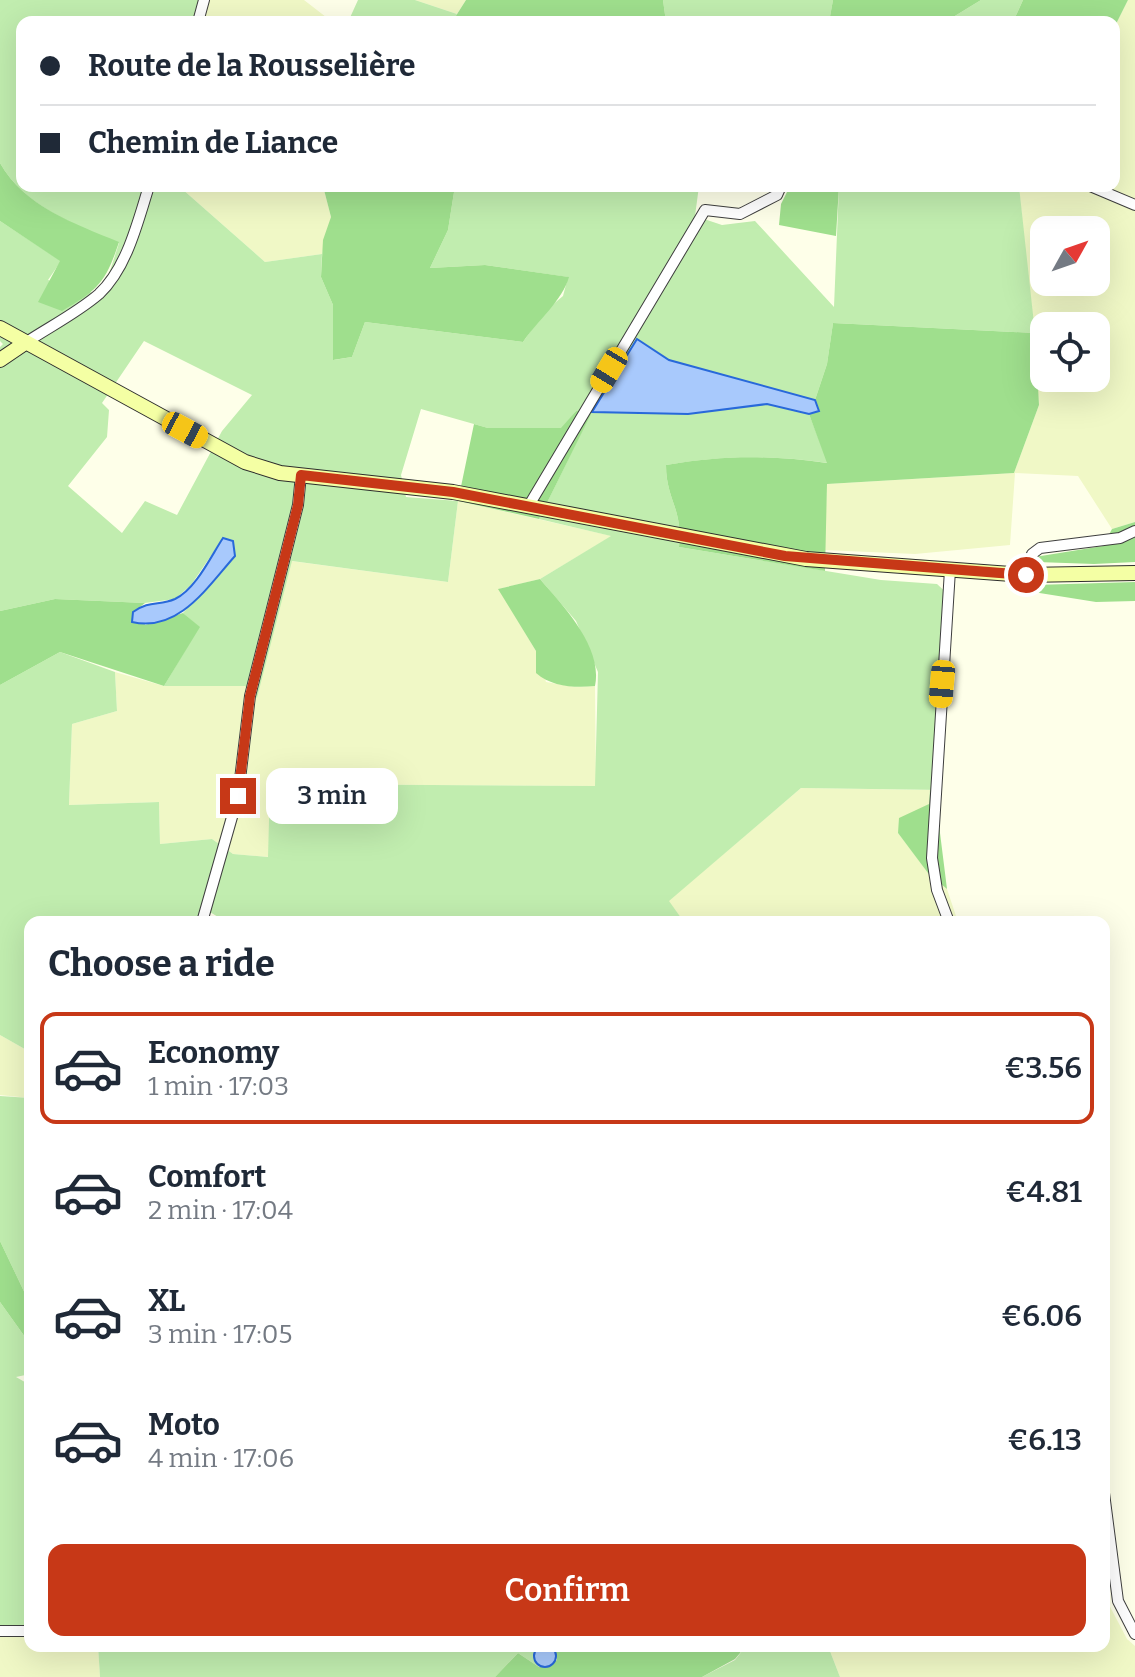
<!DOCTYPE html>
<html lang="en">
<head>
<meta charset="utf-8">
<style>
  body { margin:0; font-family:Bitter,serif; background:#f6f6f7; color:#1f2937; height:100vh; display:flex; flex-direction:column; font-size:30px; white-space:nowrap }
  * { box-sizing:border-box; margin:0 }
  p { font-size:26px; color:#747a83 }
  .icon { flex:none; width:44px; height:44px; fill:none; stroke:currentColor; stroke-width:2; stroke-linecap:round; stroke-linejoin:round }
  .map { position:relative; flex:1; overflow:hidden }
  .details { position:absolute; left:24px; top:916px; width:1086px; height:736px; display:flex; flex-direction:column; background:#fff; border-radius:16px; box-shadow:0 8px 32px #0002 }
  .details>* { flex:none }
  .hud { position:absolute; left:16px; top:16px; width:1104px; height:176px; border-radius:16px; box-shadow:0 8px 32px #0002; display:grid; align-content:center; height:176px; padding:0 24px; background:#fff }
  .needle { width:52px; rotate:50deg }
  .controls { position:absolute; left:1030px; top:216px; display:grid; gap:16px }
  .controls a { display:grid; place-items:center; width:80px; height:80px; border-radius:16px; background:#fff; box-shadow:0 8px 32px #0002; font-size:40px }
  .end { position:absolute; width:36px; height:36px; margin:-18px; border:10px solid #c73817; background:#fff; box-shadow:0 0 0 4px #fff }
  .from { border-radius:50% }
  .bubble { position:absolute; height:56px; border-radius:16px; background:#fff; box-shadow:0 8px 32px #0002; font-size:26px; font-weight:600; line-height:56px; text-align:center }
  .car { position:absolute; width:24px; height:48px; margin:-24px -12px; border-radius:10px; box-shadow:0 0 6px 2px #0007; background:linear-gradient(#f5c518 24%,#345 0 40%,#f5c518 0 76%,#345 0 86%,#f5c518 0) }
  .hud b { display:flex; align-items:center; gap:28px; height:76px; font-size:30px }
  .hud b+b { border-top:2px solid #e0e1e3 }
  .hud i { width:20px; height:20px; background:#1f2937 }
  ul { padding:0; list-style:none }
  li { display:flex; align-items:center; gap:24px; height:112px; margin:0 16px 12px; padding:0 8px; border:4px solid transparent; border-radius:16px }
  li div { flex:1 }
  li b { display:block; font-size:30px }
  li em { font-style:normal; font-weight:600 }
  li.on { border-color:#c73817 }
  li>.icon { width:72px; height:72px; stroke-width:1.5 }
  h2 { padding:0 24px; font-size:36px; line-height:96px }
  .button { display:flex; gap:16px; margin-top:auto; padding:16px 24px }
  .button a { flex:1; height:92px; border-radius:16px; background:#c73817; color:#fff; font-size:32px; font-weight:600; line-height:92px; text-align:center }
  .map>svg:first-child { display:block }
  .farmland { fill:#f0f8c6; fill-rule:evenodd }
  .green { fill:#c1edaf; fill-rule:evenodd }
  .forest { fill:#9fdf8d }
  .water { fill:#a8c9fc; stroke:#2869da; stroke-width:2 }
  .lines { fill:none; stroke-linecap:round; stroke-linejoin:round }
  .street-casing { stroke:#3e3e3e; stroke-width:12 }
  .secondary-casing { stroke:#2d2d2d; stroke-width:16 }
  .street { stroke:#fff; stroke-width:10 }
  .secondary { stroke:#f4ffa4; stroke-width:14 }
  .route { stroke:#c73817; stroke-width:10 }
</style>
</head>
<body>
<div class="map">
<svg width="1135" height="1677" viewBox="0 0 1135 1677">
  <rect width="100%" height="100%" fill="#feffe9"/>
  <!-- farmland -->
  <path class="farmland" d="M209,0h95l22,17 20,5h-143z
    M415,0h51l-9,14z
    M1128,0h7v522l-23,7 -34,-53 -63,-3 -5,72 -95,9 -91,-4 3,-66 187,-11 25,-68 -20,-219h95v-158zM1044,230h52v52h-52zM1044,326h52v52h-52z
    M172,186h151l8,31 -9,37 -57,8 -84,-74z
    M458,501l154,35 -72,43 -41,10 37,62 10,31 29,5 20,-1 1,100 -325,-2 -2,73 -36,-3 -21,-15 -52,5 -1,-42 -90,3 3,-81 45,-13 -2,-39 49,14h82l11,11 34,-136 157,21z
    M801,788l129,2 -1,14 -31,29 30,39 19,17 11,33h-274l-16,-21z
    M0,1035l30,17v46l-30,-3z
    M1104,1581l2,18 21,40 8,7v31h-295l-12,-31h276z
    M0,1637h30v9h68l2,31h-100z"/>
  <!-- green -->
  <path class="green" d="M0,0h209l-6,22h-181v164l159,2 84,74 57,-8 -1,23 12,28 1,55 18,-3 13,-35 158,20 21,-30 19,-16 5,-19 -83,-12 -55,3 18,-38 7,-44h244l-4,30 27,9 33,-4 79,86 5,-121h180l16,147 -202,-10 -6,41 -12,36 -146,-40 -32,-20 51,74 79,-11 42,11 19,49c-58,-8 -104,-8 -162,2 0,35 17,43 13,82l202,33 56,4 14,13 -10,193 -140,-2 -132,113 15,21h-412l-47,-1 -22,-13 -5,14h-168v130l-30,-17v-350l60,-33 55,20 2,39 -45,13 -3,81 90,-3 1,42 52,-5 21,15 35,3 2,-73 325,2 3,-114 -22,-51 -36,-42 71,-43 -72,-17 52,-106 -15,-2 -14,17h-74l-67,-19 -20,66 5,22 52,4 -10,81 -156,-21 -35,137 -12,-12h-81l35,-59 -16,-14 52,-57 -12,-18 -32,47 -16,14 -30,4 -90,-4 -55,12v-264l3,-3 -3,-3v-120l61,40 -13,19 45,13 16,-19 10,-31c-44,-18 -95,-37 -119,-80zM144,341l108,54 -30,36 -45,84 -32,-14 -23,32 -54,-47 39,-49 2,-27 -7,-7z
    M358,0h57l42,14 -5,8h-104z
    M663,0h170l-4,22h-163z
    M981,0h42l-10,22h-68z
    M0,1096l30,2v206l-30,-63z
    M0,1302l30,42v30l-14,3 14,8v252h-30z
    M98,1646h437l4,21 -21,-14 -23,24h-395z
    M746,1646h82l12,31h-138l33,-17z"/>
  <!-- forest -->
  <path class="forest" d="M466,0h197l3,22h-214z
    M833,0h148l-36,22h-116z
    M1023,0h105l-14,28v-6h-101z
    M0,163c24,43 75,61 119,79 -13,40 -21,48 -57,69l-24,-9 22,-41 -60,-40z
    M323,186h132l-7,44 -18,38 55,-3 84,12c-7,24 -30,42 -46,65l-158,-20 -13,35 -19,3v-55l-12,-28 2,-37 8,-23z
    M790,186h49l-3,50 -57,-11 2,-21z
    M833,323l202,10 4,72 -25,68 -187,11 -2,87 -146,-24c4,-39 -13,-47 -13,-82 57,-10 104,-10 161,-2l-18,-49 10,-3 -4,-11 12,-36z
    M576,411l16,1 -53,107 -81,-18 16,-77 14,4h73z
    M1135,522v40l-41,2 -85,-3 94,-15 9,-17z
    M540,579c24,28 63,68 55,107 -20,2 -43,1 -59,-13v-22l-38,-62z
    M1135,582v19l-39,1 -69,-11 8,-6z
    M55,599l90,4 -5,4 5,18 38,-12 17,14 -36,59 -104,-34 -60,33v-74z
    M930,790h11l-2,35 8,64 -19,-16 -30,-40 1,-15 30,-14z
    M0,1241l30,63v40l-30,-42z
    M555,1646h191l-11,13 -33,18h-207l23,-24 21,14h9l9,-7z"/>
  <!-- water -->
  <path class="water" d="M637,339l32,21 146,40 4,11 -10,3 -42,-10 -79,10 -96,-2z
    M223,538l10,3 2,15c-27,30 -56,77 -103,66l1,-10c17,-12 26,-6 42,-13 21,-10 36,-43 48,-61z
    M534 1656a11 11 0 1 1 22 0a11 11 0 1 1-22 0Z"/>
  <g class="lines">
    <!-- street casing -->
    <g class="street-casing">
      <path id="street" d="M198,22l6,-22
        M1090,186l45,19
        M25,343c24,-16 52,-30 74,-49 28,-26 39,-73 50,-108
        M528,507l177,-297 35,4 37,-19 4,-9
        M1026,575l6,-21 8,-6 80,-10 15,-7
        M202,922l36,-126 12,-100 48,-191 3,-30
        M949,922l-12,-32 -5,-32 18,-288
        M1104,1493l14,108 17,33
        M0,1631h30"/>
    </g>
    <!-- secondary casing -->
    <g class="secondary-casing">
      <path id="secondary" d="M0,328l245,134 35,11 173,19 353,67 220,16 109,-2
        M0,360l25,-17"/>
    </g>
    <!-- street -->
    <use href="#street" class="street"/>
    <!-- secondary -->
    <use href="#secondary" class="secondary"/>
  </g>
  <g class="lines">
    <!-- route -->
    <path class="route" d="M238,796l12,-100 48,-191 3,-30 152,17 332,64 241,19"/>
  </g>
</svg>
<div class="controls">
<a><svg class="needle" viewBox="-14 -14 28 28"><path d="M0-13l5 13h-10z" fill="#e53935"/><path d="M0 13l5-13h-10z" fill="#747a83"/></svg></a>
<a><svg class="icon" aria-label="locate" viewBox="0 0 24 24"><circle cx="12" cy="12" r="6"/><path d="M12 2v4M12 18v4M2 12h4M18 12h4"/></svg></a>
</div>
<i class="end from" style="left:1026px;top:575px"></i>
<i class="end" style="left:238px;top:796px"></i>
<div class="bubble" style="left:266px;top:768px;width:132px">3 min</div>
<i class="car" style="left:609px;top:370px;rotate:211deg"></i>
<i class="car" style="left:185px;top:430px;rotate:118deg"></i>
<i class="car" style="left:942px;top:684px;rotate:185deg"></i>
<div class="hud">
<b><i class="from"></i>Route de la Rousselière</b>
<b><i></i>Chemin de Liance</b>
</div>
<section class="details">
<h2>Choose a ride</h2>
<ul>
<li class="on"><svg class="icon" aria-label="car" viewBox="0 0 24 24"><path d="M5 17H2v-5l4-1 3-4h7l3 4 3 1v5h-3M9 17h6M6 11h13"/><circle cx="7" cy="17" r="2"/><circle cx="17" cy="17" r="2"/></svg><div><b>Economy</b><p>1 min · 17:03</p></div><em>€3.56</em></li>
<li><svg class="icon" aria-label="car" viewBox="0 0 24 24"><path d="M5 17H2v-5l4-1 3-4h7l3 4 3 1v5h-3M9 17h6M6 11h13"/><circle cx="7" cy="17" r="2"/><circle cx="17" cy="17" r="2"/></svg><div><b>Comfort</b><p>2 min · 17:04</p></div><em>€4.81</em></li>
<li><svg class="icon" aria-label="car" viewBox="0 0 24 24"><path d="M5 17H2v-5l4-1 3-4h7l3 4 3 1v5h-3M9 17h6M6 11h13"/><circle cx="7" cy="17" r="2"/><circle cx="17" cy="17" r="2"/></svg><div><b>XL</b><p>3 min · 17:05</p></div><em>€6.06</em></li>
<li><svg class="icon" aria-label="car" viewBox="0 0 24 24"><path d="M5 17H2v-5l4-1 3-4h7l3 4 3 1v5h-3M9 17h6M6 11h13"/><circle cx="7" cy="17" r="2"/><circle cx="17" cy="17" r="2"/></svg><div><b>Moto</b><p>4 min · 17:06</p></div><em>€6.13</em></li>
</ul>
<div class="button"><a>Confirm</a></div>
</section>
</div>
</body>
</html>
